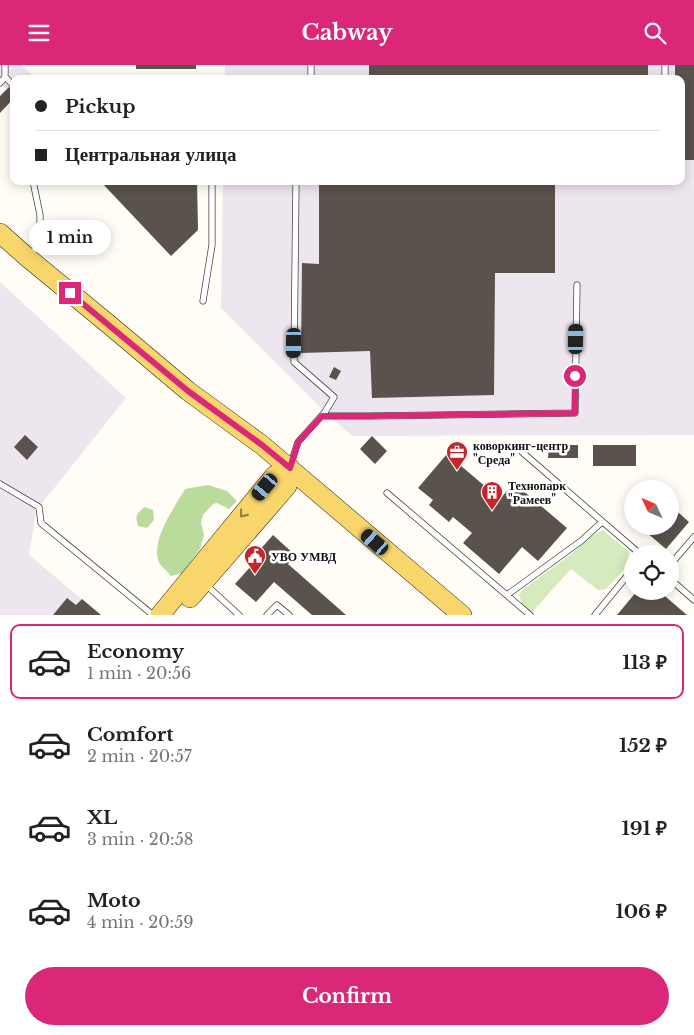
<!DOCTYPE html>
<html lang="en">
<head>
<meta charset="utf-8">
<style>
  body { margin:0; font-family:"Libre Baskerville",serif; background:#f2f2f2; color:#222; height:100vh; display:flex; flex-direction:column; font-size:19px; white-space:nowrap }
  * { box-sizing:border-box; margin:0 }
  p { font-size:16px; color:#767676 }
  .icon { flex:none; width:28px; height:28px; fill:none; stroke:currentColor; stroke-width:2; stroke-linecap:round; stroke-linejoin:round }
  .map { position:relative; height:550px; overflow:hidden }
  .side { display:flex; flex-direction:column; background:#fff; flex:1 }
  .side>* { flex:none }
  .banner { position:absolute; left:10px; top:10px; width:675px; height:110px; border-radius:10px; box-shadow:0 2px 12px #0003; display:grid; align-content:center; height:110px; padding:0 25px; background:#fff }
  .needle { width:32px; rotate:314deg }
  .buttons { position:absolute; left:624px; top:415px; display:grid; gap:10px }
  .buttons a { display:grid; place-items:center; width:55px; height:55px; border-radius:50%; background:#fff; box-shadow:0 2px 12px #0003; font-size:25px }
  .end { position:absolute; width:22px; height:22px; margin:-11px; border:6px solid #db2777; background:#fff; box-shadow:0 0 0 2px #fff }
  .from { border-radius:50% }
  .bubble { position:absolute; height:35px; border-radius:18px; background:#fff; box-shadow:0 2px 12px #0003; font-size:16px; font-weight:700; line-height:35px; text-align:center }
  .car { position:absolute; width:15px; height:30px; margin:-15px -8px; border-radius:6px; box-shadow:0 0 4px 1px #0007; background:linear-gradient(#222 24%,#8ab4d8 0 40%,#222 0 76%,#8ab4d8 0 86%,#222 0) }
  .banner b { display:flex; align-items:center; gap:18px; height:48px; font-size:19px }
  .banner b+b { border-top:1px solid #e0e0e0 }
  .banner i { width:12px; height:12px; background:#222 }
  ul { padding:9px 0 0; list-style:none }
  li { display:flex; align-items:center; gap:15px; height:75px; margin:0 10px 8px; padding:0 15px; border:2px solid transparent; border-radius:10px }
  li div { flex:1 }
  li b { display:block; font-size:19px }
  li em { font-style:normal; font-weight:700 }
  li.selected { border-color:#db2777 }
  li>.icon { width:45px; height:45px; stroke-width:1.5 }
  .action { display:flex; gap:10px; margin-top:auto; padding:10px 25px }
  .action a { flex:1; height:58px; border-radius:30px; background:#db2777; color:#fff; font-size:20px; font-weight:700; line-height:58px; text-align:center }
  header { display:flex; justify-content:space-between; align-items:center; height:65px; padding:0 25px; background:#db2777; color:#fff; font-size:22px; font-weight:700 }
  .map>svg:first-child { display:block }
  .industrial { fill:#eee6ef }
  .green { fill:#d5ebbd }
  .forest { fill:#b9dc9c }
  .building { fill:#5a524d }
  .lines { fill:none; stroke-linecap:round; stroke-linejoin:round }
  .lane-casing { stroke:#444; stroke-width:7 }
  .primary-casing { stroke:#222; stroke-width:20 }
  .lane { stroke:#fff; stroke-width:5.5 }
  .primary { stroke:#f9d66b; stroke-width:19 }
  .oneway { stroke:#917d42 }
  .route { stroke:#db2777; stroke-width:6 }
  .labels { text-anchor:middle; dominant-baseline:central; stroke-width:5; stroke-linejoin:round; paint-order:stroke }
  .poi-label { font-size:12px; font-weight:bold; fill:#111; stroke:#fff; text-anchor:start }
</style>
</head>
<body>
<header><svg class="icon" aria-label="menu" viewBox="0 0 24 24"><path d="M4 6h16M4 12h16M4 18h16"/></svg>Cabway<svg class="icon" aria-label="search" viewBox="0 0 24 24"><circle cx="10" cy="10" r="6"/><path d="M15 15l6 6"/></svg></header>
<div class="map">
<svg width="694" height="550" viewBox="0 0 694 550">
  <rect width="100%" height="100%" fill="#fffdf5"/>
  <!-- industrial -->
  <path class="industrial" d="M0,0h21l13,11 -2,3h-18v12l-5,-4 -3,2 -6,-6z
    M225,0h469v370l-342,1 -27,-24 -104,-104 2,-127h458v-102h-456z
    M0,217l126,116 -90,113 -7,44 72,60h-101z"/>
  <!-- green -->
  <path class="green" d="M603,465l26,22 -1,13 -22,24 -8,1 -27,-21 -39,43 -10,-8 -3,-9 3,-5 47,-34 23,-20z"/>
  <!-- forest -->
  <path class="forest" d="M208,420l19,6 10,10 -8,8 -12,-6 -4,1 -10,11 -2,7 3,13 -4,14 -18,24 -11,3c-3,-4 -8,-8 -11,-12 -12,-21 15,-57 25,-75z
    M145,442l8,3 1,10 -7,8 -9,-2c-3,-11 -2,-12 7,-19z"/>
  <!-- building -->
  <path class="building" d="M136,0h60v4h-60z
    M369,0h279v14h-279z
    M675,0h19v95h-13v-81h-6z
    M9,22l5,4v7l-14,15v-17z
    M100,116h97l1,49 -27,26z
    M319,116h236v92h-60l-1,122 -122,3 -2,-47 -69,2 1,-90 17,1z
    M334,302l7,4 -5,9 -7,-3z
    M25,370l13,12 -11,13 -13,-13z
    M372,371l15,15 -12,13 -15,-15z
    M549,380h29v13h-30z
    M593,380h43v21h-43z
    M447,389l53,45 14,-16 53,45 -29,33 -16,-14 -23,27 -36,-31 9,-10 -19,-16 -4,5 -20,-17 4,-5 -15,-12z
    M670,440l19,17 -23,27 -20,-17 4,-6h20z
    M273,470l22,20 -7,9 58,51h-34l-38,-33 -18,20 -21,-18 17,-19 -3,-3z
    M637,526h22l28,24h-70z
    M67,533l9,7 6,-6 19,16h-48z"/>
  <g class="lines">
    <!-- lane casing -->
    <g class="lane-casing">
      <path id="lane" d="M311,0v14
        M665,0v14
        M5,12l9,9
        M0,18l5,-6v-12
        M29,192l11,-14v-28l-7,-34
        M203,236l9,-56v-64
        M322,351h47l206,-3 2,-128
        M522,387l118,102
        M291,399l7,-22 27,-30 9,-15 -40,-35 2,-181
        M0,419l39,23 2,16 112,92
        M387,428l143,122
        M670,500l24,-28
        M670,514l24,21
        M205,519l34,31
        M507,530l74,-54 21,-19
        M267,550l10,-10 12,10
        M595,550l37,-45"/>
    </g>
    <!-- primary casing -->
    <g class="primary-casing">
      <path id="primary" d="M0,168l28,25 84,69 76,64 74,54 200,170
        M190,533l97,-112 3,-18
        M160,550l115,-140 15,-7"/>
    </g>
    <!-- lane -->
    <use href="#lane" class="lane"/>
    <!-- primary -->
    <use href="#primary" class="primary"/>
  </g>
  <!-- one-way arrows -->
  <defs><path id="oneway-chevron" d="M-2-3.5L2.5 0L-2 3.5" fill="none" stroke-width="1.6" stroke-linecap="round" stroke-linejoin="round" transform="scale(1.25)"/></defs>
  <use class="oneway" href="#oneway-chevron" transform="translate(243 449) rotate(129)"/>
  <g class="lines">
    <!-- route -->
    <path class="route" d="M70,228l118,98 74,54 28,23 8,-26 24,-26h47l206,-3v-37"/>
  </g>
  <!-- icons -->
  <defs>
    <g id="office-pin" transform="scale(1.125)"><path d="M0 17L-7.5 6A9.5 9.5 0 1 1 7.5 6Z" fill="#c4262e" stroke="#fff"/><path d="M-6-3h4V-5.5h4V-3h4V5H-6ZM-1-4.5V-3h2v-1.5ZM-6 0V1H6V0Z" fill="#fff"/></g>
    <g id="building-pin" transform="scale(1.125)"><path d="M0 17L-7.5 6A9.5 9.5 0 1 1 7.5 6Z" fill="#c4262e" stroke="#fff"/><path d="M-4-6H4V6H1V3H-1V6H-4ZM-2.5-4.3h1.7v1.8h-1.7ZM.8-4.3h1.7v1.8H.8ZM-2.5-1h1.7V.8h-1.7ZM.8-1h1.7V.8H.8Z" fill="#fff"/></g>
    <g id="civic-pin" transform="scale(1.125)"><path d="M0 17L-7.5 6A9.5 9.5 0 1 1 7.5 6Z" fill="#c4262e" stroke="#fff"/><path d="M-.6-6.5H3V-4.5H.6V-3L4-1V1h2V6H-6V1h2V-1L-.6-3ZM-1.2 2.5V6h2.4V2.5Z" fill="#fff"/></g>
  </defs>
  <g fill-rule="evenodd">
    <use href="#office-pin" x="457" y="387"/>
    <use href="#building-pin" x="492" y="427"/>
    <use href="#civic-pin" x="255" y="491"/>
  </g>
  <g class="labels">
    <!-- poi labels -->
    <g class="poi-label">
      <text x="473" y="380">коворкинг-центр<tspan x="473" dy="14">"Среда"</tspan></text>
      <text x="508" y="420">Технопарк<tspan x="508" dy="14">"Рамеев"</tspan></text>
      <text x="271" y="491">УВО УМВД</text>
    </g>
  </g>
</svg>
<div class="buttons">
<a><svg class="needle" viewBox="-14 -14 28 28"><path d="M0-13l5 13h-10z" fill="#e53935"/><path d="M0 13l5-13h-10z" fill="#767676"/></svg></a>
<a><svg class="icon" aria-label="locate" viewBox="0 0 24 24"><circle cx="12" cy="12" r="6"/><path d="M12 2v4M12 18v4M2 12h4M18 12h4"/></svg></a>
</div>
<i class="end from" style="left:575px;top:311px"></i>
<i class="end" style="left:70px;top:228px"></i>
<div class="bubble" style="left:29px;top:155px;width:82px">1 min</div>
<i class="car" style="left:576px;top:274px;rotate:1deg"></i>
<i class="car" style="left:294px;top:278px;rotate:181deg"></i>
<i class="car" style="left:265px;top:422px;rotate:220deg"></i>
<i class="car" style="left:375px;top:477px;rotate:311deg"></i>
<div class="banner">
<b><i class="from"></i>Pickup</b>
<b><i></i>Центральная улица</b>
</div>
</div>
<section class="side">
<ul>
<li class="selected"><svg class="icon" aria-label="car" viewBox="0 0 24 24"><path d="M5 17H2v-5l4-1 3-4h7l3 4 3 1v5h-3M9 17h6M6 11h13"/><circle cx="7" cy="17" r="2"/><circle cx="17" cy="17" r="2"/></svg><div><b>Economy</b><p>1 min · 20:56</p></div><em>113 ₽</em></li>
<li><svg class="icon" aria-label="car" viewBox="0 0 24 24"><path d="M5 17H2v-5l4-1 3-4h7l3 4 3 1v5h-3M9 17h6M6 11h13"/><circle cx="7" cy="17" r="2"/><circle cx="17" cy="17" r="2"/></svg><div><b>Comfort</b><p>2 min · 20:57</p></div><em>152 ₽</em></li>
<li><svg class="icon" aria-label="car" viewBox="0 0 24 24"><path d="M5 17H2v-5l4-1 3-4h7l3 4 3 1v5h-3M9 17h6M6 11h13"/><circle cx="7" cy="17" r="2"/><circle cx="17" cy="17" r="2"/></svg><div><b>XL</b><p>3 min · 20:58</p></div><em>191 ₽</em></li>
<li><svg class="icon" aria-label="car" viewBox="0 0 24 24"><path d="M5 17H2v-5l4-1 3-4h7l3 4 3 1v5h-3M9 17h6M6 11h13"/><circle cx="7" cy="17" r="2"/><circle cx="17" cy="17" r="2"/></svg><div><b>Moto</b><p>4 min · 20:59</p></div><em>106 ₽</em></li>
</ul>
<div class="action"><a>Confirm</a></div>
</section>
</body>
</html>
